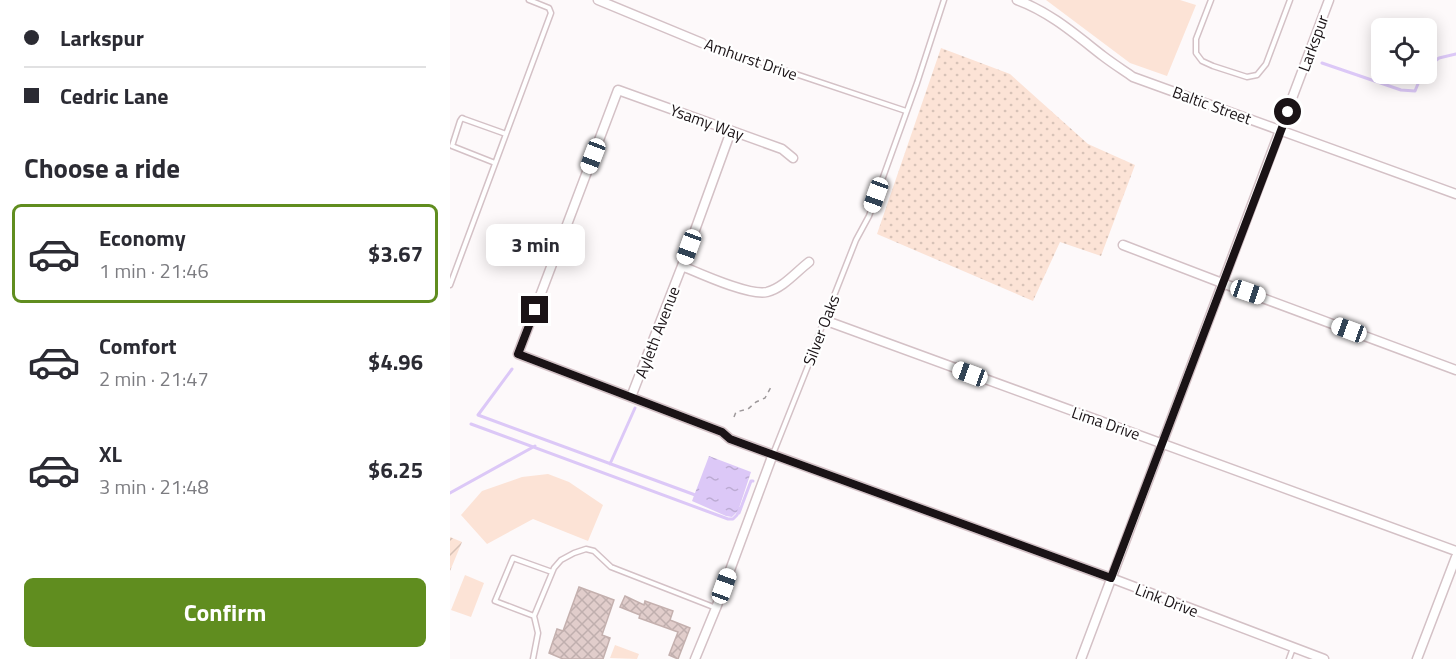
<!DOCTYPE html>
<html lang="en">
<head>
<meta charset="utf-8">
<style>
  body { margin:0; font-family:"Titillium Web",sans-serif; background:#f2f2f3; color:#2b2b33; height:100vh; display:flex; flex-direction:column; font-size:22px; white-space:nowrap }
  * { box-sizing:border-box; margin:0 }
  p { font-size:20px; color:#7c7c81 }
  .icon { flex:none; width:33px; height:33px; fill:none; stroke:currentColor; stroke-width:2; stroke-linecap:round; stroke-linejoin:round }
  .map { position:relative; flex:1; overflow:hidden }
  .details { display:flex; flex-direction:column; background:#fff; width:450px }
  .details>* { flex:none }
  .hud { display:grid; align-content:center; height:132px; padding:0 24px; background:#fff }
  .fabs { position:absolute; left:921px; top:18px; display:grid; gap:12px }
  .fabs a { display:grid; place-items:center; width:66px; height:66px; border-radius:9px; background:#fff; box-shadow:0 3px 15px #0003; font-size:30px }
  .end { position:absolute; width:27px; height:27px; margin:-14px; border:8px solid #1a1316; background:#fff; box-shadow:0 0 0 3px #fff }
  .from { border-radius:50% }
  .bubble { position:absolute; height:42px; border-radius:9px; background:#fff; box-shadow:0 3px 15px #0003; font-size:20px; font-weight:700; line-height:42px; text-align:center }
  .car { position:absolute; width:18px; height:36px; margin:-18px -9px; border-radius:8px; box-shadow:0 0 4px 2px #0007; background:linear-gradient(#fff 24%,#345 0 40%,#fff 0 76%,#345 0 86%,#fff 0) }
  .hud b { display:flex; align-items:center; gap:21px; height:57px; font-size:22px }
  .hud b+b { border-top:2px solid #e1e1e2 }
  .hud i { width:15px; height:15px; background:#2b2b33 }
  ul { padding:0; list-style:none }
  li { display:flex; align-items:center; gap:18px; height:99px; margin:0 12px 9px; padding:0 12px; border:3px solid transparent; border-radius:9px }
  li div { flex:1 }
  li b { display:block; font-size:22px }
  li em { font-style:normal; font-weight:700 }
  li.active { border-color:#608d1f }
  li>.icon { width:54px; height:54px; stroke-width:1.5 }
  h2 { padding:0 24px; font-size:27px; line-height:72px }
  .button { display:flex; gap:12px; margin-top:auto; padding:12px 24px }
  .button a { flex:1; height:69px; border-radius:9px; background:#608d1f; color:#fff; font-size:24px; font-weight:700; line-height:69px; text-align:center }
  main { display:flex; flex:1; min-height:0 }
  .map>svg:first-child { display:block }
  .grass { fill:url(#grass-dots) }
  .park { fill:#fce3d6 }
  .garden { fill:url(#garden-furrows) }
  .water { fill:url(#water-ripples) }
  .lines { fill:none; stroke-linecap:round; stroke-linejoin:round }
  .stream { stroke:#dcc8f7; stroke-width:3 }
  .building { fill:url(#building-cross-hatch); stroke:#c4b0ae; stroke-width:1.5 }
  .lane-casing { stroke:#d4c1c6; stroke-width:7 }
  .street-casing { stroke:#d4c1c6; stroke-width:11 }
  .path { stroke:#9d989a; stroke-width:1.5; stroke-dasharray:4.5 4.5; stroke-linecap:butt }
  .lane { stroke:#fff; stroke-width:4 }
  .street { stroke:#fff; stroke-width:8 }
  .route { stroke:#1a1316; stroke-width:8 }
  .labels { text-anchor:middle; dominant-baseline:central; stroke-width:4.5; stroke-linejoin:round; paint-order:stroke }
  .street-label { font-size:16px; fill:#1a1316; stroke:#fff }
</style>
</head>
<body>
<main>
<section class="details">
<div class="hud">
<b><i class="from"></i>Larkspur</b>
<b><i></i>Cedric Lane</b>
</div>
<h2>Choose a ride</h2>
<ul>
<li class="active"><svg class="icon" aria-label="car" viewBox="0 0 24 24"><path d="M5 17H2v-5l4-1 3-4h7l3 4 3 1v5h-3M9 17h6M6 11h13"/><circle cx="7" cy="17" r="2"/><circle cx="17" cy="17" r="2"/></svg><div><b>Economy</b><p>1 min · 21:46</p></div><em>$3.67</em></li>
<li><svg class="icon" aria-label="car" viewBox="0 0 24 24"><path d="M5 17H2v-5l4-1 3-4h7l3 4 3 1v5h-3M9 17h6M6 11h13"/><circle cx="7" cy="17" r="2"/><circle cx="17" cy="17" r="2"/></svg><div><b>Comfort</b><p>2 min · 21:47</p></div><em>$4.96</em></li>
<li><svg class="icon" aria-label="car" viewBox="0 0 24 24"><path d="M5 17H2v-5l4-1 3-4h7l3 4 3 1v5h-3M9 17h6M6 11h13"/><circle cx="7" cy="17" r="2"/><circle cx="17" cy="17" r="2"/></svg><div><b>XL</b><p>3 min · 21:48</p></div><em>$6.25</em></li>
</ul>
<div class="button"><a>Confirm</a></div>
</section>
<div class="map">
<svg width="1006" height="659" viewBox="0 0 1006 659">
  <defs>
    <pattern id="grass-dots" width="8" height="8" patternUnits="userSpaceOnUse" patternTransform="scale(1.5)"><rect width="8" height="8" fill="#fce3d6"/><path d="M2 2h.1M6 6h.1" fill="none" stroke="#d7c2b7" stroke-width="1.8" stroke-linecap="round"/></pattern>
    <pattern id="garden-furrows" width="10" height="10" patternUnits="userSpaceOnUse" patternTransform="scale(1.5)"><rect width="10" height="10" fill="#fce3d6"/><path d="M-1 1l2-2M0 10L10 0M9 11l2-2" fill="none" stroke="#d7c2b7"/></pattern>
    <pattern id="water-ripples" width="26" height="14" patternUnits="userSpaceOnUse" patternTransform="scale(1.5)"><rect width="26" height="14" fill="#dcc8f7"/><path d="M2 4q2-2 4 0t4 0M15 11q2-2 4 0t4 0" fill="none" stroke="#bcabd3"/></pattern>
    <pattern id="building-cross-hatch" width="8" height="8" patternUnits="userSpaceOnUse" patternTransform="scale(1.5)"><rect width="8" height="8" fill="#e1cdcb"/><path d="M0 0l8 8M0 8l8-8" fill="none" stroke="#c0afae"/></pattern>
  </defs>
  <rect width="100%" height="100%" fill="#fdf9fa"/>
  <!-- grass -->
  <path class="grass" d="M491,48l69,26 78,70 47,21 -34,91 -41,-14 -27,59 -156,-67z"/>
  <!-- park -->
  <path class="park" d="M596,0h134l16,5 -29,71 -37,-13z
    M98,474l21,8 34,23 -15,36 -55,-22 -46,25 -26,-29 21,-24 40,-14z
    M15,575l19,8 -13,34 -20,-7z
    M165,645l24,9 -2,5 -27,-1z"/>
  <!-- garden -->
  <path class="garden" d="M0,537l12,5 -12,29z"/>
  <!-- water -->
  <path class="water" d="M259,456l42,16 -13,39 -6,6 -6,-1 -34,-15z"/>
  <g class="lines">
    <!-- stream -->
    <path class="stream" d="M872,63l79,27 14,1 7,-17
      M976,68l13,-10 17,-4
      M62,369l-34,46 220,81
      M21,424l257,95h5l4,-4 3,-7 -1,5 12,-32h2
      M160,464l25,-56
      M0,493l85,-47"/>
  </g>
  <!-- building -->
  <path class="building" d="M129,587l35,13 -12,35 8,3 -7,21h-40l-14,-6 8,-24 6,2z
    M175,596l19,9 1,-4 28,10 -3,9 20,8 -12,31 -9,-4 9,-23 -39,-14 1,-3 -20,-8z"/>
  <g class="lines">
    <!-- lane casing -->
    <g class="lane-casing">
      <path id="lane" d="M761,0l-15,39v14l6,8 11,5 34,11 10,-2 9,-11 24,-64
        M253,43l203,68
        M45,163l-43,-17 8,-25 2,-3 2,1 42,15
        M0,285l101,-272 -2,-5 -20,-8
        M365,344l41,-104 13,-24 48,-133 27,-83
        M323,454l35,-88
        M84,616l-39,-15 18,-43 39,14
        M83,659l5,-26 -4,-17 20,-48 7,-8 13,-7 12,-4 8,2 17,16 105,41
        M839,659l4,-11"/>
    </g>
    <!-- street casing -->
    <g class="street-casing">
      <path id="street" d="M148,0l104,43
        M567,0c33,12 59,35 86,56 9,7 20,14 30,21l323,117
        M343,158l-11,-9 -164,-59 -100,264 204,78 8,7 381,139 213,81
        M673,245l99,38 234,87
        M232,266c19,8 67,30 85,26 16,-4 29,-20 42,-30
        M374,320l632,231
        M181,397l51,-131 49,-135
        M245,659l21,-51 57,-154
        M631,659l248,-659
        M967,659l39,-102"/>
    </g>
    <!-- path -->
    <path class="path" d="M360,360l3,-10
      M284,417l2,-5 12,-3 8,-7 9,-4 6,-11"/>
    <!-- lane -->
    <use href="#lane" class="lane"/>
    <!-- street -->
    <use href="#street" class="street"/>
  </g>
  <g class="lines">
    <!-- route -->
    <path class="route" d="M85,310l-17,44 204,78 8,7 381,139 177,-466"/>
  </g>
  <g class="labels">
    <!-- street labels -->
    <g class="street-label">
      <text transform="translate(863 43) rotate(-70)">Larkspur</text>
      <text transform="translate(301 59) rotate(19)">Amhurst Drive</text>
      <text transform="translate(762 105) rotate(20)">Baltic Street</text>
      <text transform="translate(257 122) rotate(20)">Ysamy Way</text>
      <text transform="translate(371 330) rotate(-69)">Silver Oaks</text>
      <text transform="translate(207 332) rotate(-69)">Ayleth Avenue</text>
      <text transform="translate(656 423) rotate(19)">Lima Drive</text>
      <text transform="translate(717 600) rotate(21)">Link Drive</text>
    </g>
  </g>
</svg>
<div class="fabs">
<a><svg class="icon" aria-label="locate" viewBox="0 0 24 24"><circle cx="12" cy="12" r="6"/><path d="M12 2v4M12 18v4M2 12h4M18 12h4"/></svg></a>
</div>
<i class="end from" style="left:838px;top:112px"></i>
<i class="end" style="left:85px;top:310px"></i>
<div class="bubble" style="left:36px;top:224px;width:99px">3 min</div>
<i class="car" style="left:143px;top:156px;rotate:201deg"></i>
<i class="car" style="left:426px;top:195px;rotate:200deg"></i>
<i class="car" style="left:239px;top:247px;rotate:200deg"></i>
<i class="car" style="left:798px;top:292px;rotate:109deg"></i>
<i class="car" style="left:899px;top:330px;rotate:290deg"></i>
<i class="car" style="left:520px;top:374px;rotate:290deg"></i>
<i class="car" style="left:274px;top:586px;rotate:20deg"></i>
</div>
</main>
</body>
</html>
